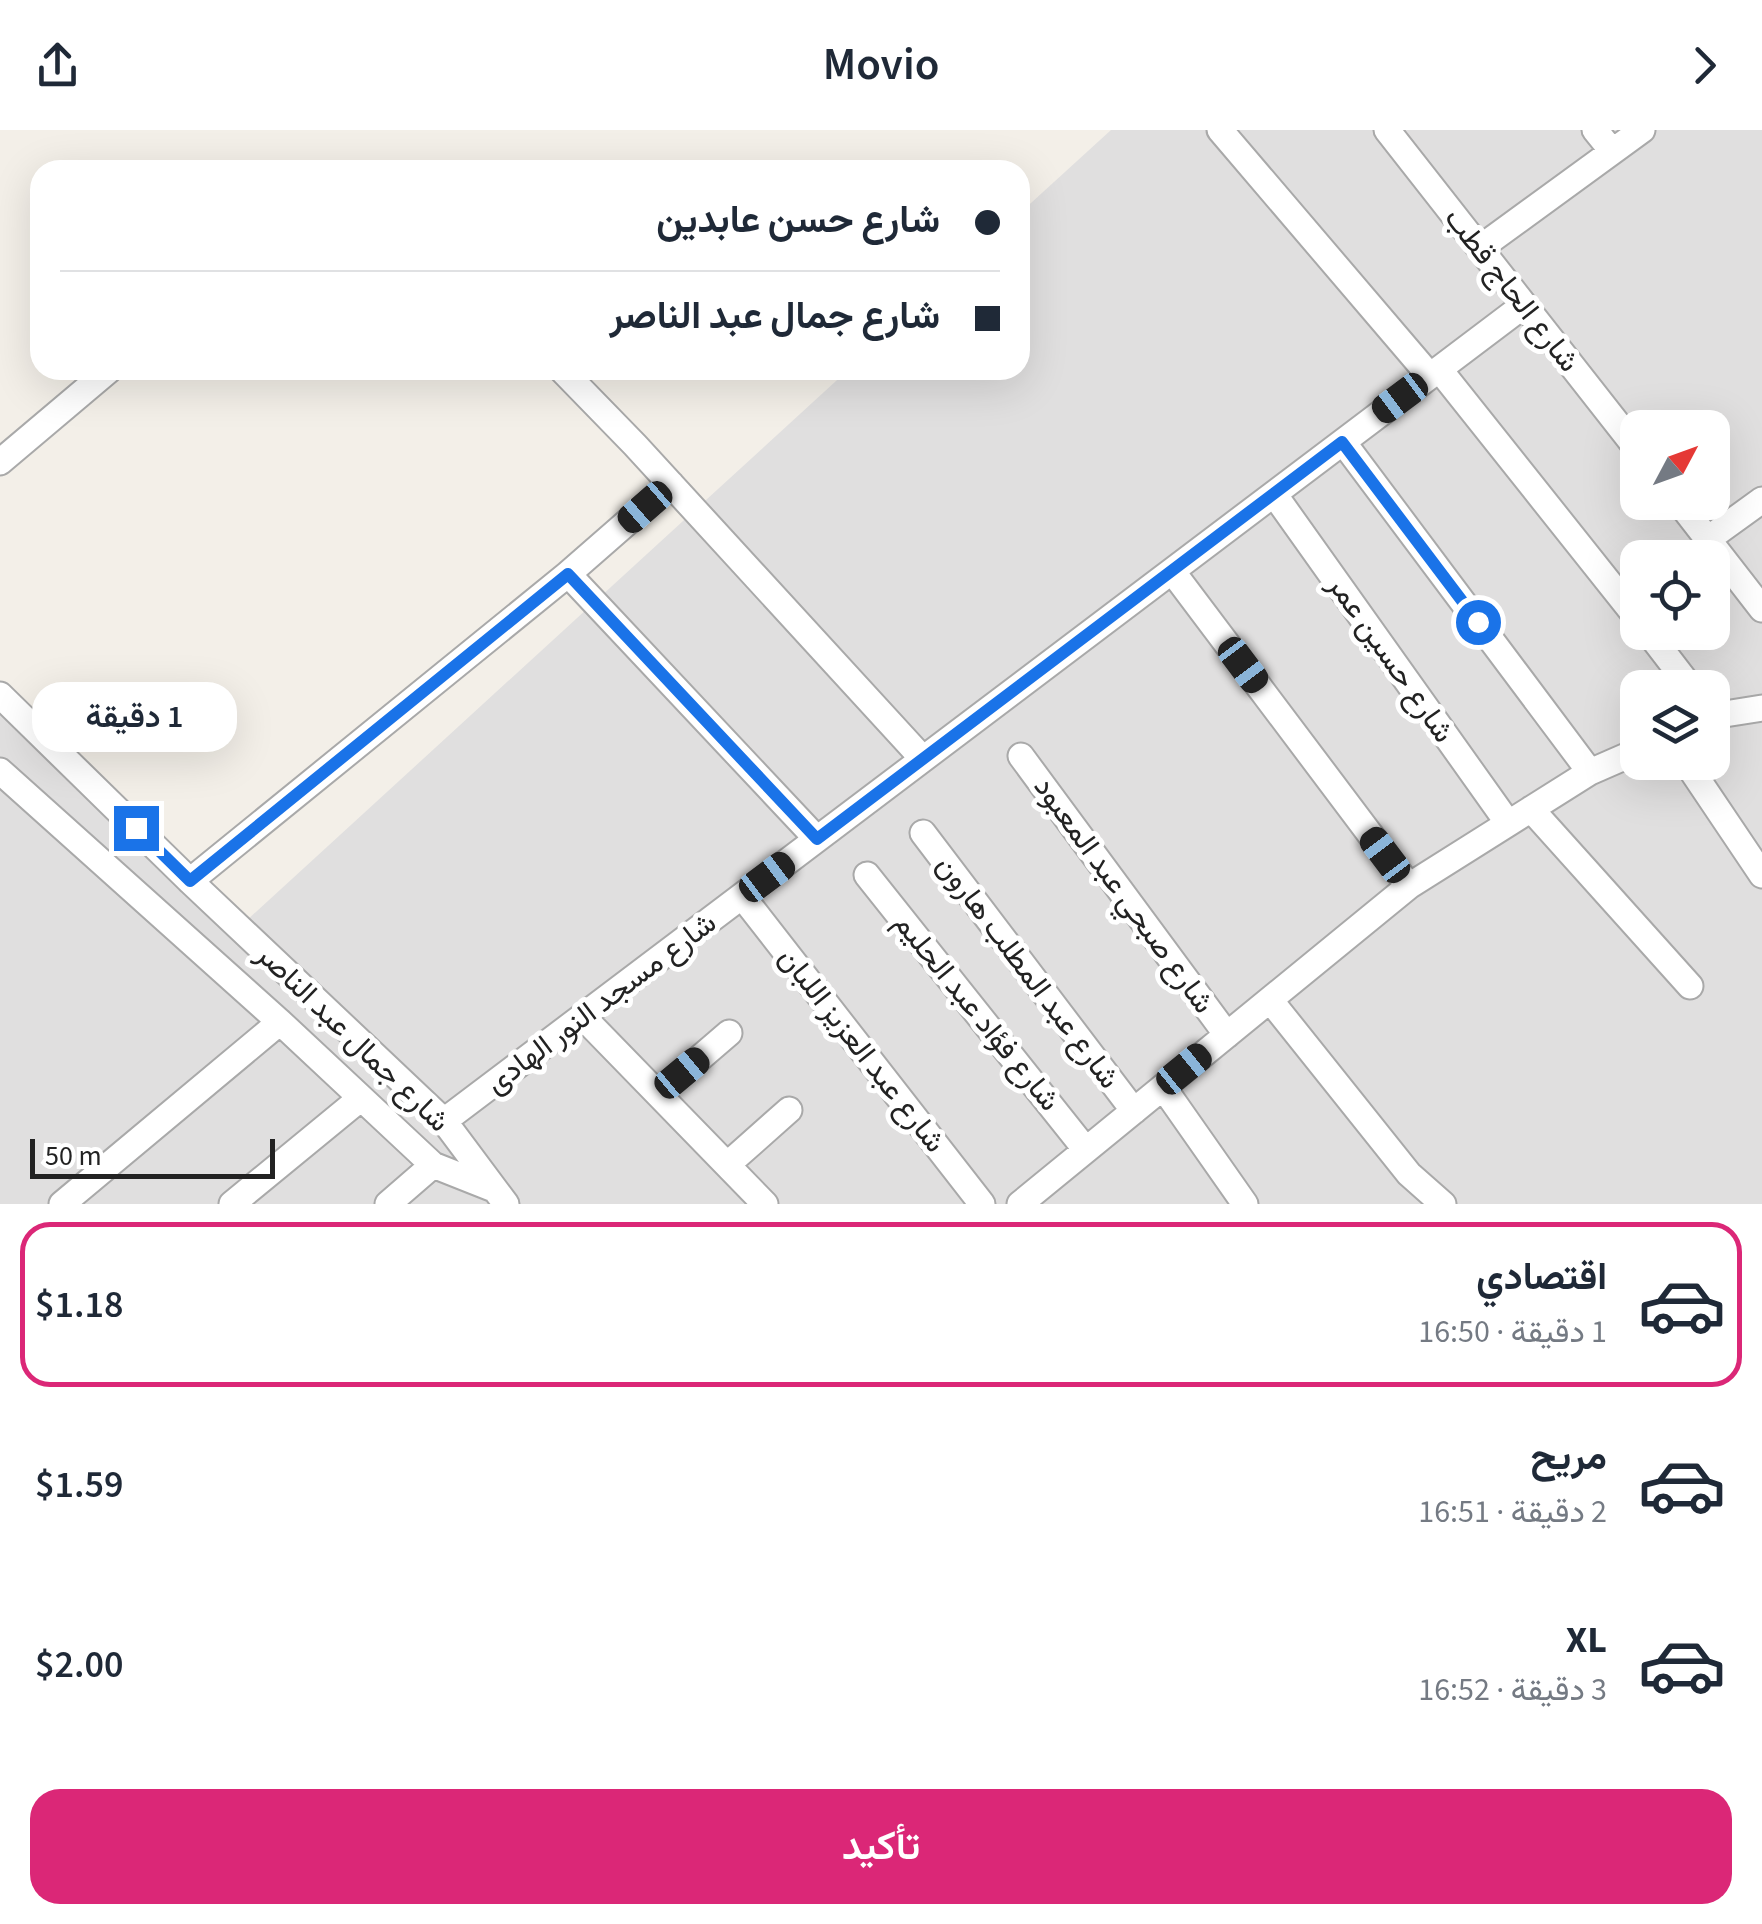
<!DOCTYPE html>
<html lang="ar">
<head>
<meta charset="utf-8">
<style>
  body { margin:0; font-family:"Source Sans 3",Vazirmatn,sans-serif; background:#f2f2f3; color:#1f2937; direction:rtl; height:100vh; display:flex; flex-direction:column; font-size:38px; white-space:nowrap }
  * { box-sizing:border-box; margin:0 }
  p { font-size:32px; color:#747a83 }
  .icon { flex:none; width:55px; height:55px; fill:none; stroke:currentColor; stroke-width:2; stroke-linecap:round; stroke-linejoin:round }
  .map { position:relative; height:1074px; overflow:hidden; direction:ltr }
  .sheet { display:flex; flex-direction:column; background:#fff; flex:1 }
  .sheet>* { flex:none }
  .top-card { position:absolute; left:30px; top:30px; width:1000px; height:220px; border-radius:30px; box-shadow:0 10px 40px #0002; direction:rtl; display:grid; align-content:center; height:220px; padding:0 30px; background:#fff }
  .needle { width:65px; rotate:49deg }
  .controls { position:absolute; left:1620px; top:280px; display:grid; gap:20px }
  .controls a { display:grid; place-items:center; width:110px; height:110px; border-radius:20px; background:#fff; box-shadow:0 10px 40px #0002; font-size:50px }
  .scale { position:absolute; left:30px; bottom:25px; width:245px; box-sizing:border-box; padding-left:10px; border:5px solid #222; border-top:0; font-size:28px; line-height:35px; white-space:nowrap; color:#222; -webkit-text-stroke:8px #fff; paint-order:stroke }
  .end { position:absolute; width:45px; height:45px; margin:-22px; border:12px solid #1a73e8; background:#fff; box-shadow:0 0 0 5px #fff }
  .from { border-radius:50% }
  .bubble { position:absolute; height:70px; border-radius:30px; background:#fff; box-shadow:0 10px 40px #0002; font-size:32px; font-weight:600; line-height:70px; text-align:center; direction:rtl }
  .car { position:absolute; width:30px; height:60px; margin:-30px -15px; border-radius:12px; box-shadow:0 0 8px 2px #0007; background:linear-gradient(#222 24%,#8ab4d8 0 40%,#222 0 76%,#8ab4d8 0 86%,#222 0) }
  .top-card b { display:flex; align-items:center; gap:35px; height:95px; font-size:38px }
  .top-card b+b { border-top:2px solid #e0e1e3 }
  .top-card i { width:25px; height:25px; background:#1f2937 }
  ul { padding:18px 0 0; list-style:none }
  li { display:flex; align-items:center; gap:30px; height:165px; margin:0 20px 15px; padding:0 10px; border:5px solid transparent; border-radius:30px }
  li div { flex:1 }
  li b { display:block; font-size:38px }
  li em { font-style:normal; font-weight:600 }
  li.active { border-color:#db2777 }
  li>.icon { width:90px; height:90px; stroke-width:1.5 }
  .cta { display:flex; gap:20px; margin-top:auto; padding:20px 30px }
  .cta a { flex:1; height:115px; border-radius:30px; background:#db2777; color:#fff; font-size:40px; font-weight:600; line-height:115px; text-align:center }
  header { display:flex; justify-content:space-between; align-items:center; height:130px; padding:0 30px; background:#fff; font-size:45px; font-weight:600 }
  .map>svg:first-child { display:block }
  .residential { fill:#e0dfdf; fill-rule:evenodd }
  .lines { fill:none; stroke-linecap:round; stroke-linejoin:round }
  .street-casing { stroke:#a9a9a9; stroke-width:29 }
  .street { stroke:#fff; stroke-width:25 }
  .route { stroke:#1a73e8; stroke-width:12 }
  .labels { text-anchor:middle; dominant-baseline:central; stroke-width:10; stroke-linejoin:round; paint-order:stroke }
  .street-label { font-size:30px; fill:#222; stroke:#fff }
</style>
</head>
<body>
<header><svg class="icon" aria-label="forward" viewBox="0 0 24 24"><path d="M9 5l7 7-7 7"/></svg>Movio<svg class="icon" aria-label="share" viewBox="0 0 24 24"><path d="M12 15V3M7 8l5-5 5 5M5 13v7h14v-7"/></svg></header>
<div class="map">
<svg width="1762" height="1074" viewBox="0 0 1762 1074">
  <rect width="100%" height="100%" fill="#f3efe8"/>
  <!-- residential -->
  <path class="residential" d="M1111,0h651v1074h-1762v-511l246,228 602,-551h172v-157zM1638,298h74v74h-74zM1638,428h74v74h-74zM1638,558h74v74h-74z"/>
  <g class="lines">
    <!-- street casing -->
    <g class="street-casing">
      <path id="street" d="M1220,0l210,246
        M1387,0l251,320
        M1595,0l17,21
        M1480,118l162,-118
        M1439,239l199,250
        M562,240l73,75 288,314
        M1343,312l247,330
        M0,332l109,-92
        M1274,364l234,329
        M1679,372l83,107
        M1708,409l54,-39
        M1172,441l237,315
        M568,444l103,-90
        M1648,502l43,56
        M0,565l190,186 254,240 62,83
        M1712,586l50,-8
        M1021,626l206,279
        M1686,632l76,113
        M0,641l280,251 153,143 58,23
        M1531,679l159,177
        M923,703l211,278
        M867,745l219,275
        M190,751l378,-307 249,265
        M742,766l240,308
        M1270,870l139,174 34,30
        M583,887l182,187
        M1163,957l82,117
        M658,964l71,-61
        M444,991l1080,-816
        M727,1035l62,-55
        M62,1074l218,-182
        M232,1074l129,-106
        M388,1074l45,-39
        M1020,1074l389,-318 181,-114 48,-21"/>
    </g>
    <!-- street -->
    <use href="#street" class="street"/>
  </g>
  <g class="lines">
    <!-- route -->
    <path class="route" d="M136,698l54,53 378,-307 249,265 525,-397 136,180"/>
  </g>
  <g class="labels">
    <!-- street labels -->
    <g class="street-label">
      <text transform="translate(1512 160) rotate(52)">شارع الحاج قطب</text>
      <text transform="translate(1391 529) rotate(55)">شارع حسين عمر</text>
      <text transform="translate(1124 765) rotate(54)">شارع صبحي عبد المعبود</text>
      <text transform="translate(1028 842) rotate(53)">شارع عبد المطلب هارون</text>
      <text transform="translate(601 873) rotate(-37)">شارع مسجد النور الهادى</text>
      <text transform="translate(977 882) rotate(51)">شارع فؤاد عبد الحليم</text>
      <text transform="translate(353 908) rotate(44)">شارع جمال عبد الناصر</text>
      <text transform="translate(862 920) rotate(52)">شارع عبد العزيز اللبان</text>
    </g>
  </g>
</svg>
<div class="controls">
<a><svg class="needle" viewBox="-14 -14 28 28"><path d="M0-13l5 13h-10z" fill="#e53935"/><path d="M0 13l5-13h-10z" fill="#747a83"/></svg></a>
<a><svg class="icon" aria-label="locate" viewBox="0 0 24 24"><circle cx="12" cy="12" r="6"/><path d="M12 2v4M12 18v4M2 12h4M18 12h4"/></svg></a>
<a><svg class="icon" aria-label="layers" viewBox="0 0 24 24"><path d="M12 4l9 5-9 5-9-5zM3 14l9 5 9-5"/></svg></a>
</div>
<div class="scale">50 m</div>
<i class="end from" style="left:1478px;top:492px"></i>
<i class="end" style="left:136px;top:698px"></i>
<div class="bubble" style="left:32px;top:552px;width:205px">1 دقيقة</div>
<i class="car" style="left:1400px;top:268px;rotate:233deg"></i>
<i class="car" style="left:645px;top:377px;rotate:229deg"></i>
<i class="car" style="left:1243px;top:535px;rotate:143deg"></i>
<i class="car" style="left:1385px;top:725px;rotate:323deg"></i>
<i class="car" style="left:767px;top:747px;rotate:53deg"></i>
<i class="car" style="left:1184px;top:939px;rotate:51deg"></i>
<i class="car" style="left:682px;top:943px;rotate:50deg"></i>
<div class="top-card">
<b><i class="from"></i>شارع حسن عابدين</b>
<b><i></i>شارع جمال عبد الناصر</b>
</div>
</div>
<section class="sheet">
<ul>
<li class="active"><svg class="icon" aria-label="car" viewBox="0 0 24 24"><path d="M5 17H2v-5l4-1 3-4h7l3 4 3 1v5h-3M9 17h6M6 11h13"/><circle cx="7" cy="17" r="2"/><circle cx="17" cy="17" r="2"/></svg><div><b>اقتصادي</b><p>1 دقيقة · 16:50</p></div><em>$1.18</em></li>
<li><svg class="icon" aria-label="car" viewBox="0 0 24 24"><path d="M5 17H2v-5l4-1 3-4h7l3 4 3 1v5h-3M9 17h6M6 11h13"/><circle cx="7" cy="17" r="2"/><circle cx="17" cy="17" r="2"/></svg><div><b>مريح</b><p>2 دقيقة · 16:51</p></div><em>$1.59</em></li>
<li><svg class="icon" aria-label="car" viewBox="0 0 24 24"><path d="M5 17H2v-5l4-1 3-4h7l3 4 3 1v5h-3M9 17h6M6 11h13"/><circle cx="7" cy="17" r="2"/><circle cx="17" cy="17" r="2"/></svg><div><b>XL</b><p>3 دقيقة · 16:52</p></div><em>$2.00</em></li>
</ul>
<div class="cta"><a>تأكيد</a></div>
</section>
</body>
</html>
